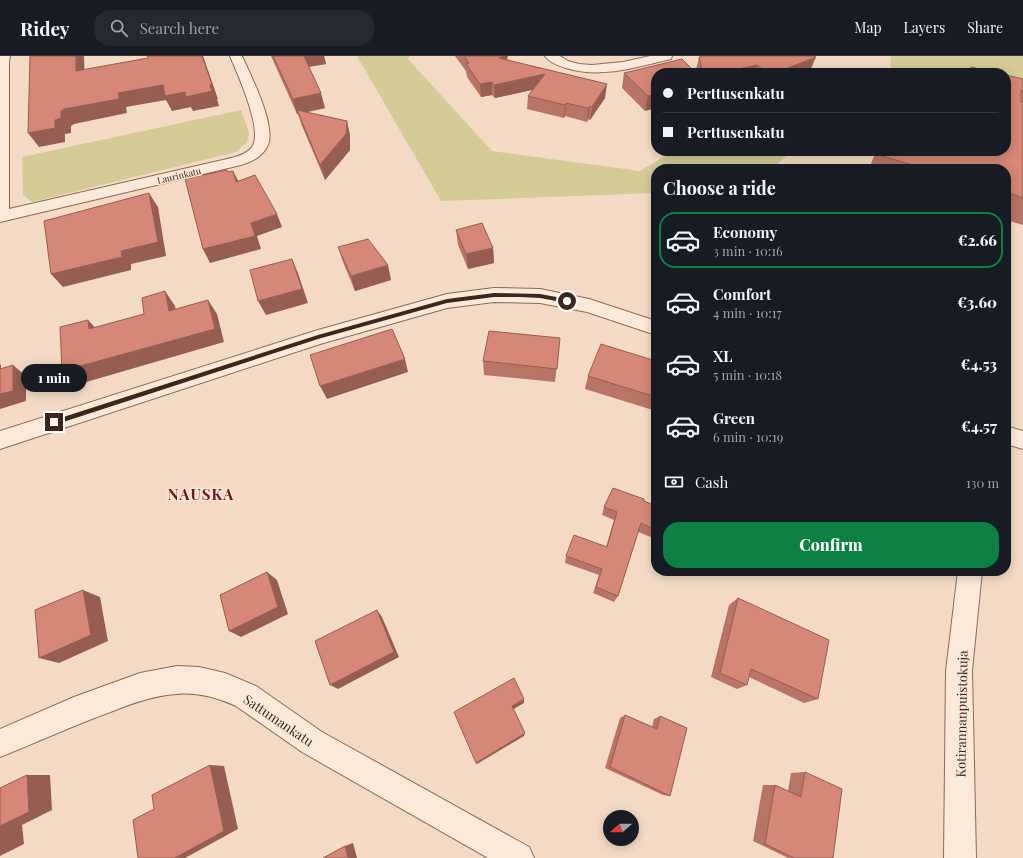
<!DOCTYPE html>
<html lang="en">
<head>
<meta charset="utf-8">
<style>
  body { margin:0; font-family:"Playfair Display",serif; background:#242831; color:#f1f3f6; height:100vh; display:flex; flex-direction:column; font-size:15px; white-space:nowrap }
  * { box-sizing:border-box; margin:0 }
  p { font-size:13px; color:#9ea1a6 }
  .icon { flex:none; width:22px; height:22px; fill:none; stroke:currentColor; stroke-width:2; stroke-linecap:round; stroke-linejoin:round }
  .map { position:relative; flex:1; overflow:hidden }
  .panel { position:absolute; left:651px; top:108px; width:360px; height:412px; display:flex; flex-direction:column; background:#171b24; border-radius:16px; box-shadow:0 2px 10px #0003 }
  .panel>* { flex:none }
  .guide { position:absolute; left:651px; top:12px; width:360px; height:88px; border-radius:16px; box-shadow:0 2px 10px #0003; display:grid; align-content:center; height:88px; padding:0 12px; background:#171b24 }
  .needle { width:26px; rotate:250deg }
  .buttons { position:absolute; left:603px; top:754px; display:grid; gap:8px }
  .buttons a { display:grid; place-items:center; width:36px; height:36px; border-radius:50%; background:#171b24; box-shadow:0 2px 10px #0003; font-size:20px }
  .end { position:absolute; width:18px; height:18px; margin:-9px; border:5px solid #3f261d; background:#fff; box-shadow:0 0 0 2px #fff }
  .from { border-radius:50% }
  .bubble { position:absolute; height:28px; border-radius:14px; background:#171b24; box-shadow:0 2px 10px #0003; font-size:13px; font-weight:800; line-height:28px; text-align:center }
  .guide b { display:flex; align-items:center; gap:14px; height:38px; font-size:15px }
  .guide b+b { border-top:1px solid #363941 }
  .guide i { width:10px; height:10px; background:#f1f3f6 }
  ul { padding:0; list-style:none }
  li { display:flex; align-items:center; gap:12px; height:56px; margin:0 8px 6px; padding:0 4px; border:2px solid transparent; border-radius:16px }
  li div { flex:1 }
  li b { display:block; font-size:15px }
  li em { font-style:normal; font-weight:800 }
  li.selected { border-color:#0b8043 }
  li>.icon { width:36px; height:36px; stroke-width:1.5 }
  h2 { padding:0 12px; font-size:18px; line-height:48px }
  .pay { display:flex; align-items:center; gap:10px; height:44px; padding:0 12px; font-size:15px }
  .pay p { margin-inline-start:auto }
  .action { display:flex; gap:8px; margin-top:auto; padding:8px 12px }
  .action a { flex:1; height:46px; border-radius:16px; background:#0b8043; color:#fff; font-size:16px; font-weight:800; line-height:46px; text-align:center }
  header { display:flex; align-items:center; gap:24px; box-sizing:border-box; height:56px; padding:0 20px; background:#171b24; border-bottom:1px solid #363941 }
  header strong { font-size:19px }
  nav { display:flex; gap:22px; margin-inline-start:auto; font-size:14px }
  .search { width:280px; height:36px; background:#242831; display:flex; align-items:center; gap:10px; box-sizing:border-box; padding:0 14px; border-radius:16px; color:#9ea1a6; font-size:15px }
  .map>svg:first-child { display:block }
  .green { fill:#d3cc96 }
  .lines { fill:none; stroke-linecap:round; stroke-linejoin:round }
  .minor-casing { stroke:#906858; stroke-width:2 }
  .minor { fill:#fce9d9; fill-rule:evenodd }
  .wall { fill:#b87465 }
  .shaded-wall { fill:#965e52 }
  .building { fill:#d68775; stroke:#965e52 }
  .route { fill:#3f261d }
  .labels { text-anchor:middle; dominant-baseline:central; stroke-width:3; stroke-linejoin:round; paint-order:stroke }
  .far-street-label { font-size:9px; fill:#3f261d; stroke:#f9e6d4 }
  .near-street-label { font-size:13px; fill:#3f261d; stroke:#f9e6d4 }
  .district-label { font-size:15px; font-weight:bold; letter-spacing:1px; fill:#71171a; stroke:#f9e6d4 }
</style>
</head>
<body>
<header>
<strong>Ridey</strong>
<div class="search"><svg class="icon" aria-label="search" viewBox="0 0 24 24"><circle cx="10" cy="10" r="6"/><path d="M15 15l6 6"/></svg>Search here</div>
<nav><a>Map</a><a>Layers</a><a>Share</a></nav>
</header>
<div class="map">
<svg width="1023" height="802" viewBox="0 0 1023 802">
  <rect width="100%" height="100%" fill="#f3dac4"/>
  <!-- green -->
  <path class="green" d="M357,0h53l-2,3 84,92 148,20 33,-20h119l-20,18h-116v24l-215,8z
    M891,0h132v46l-17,-5v-24h-92l-24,-6z
    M241,54l8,23 -2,9 -11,10 -204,50 -9,-7 -1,-38z"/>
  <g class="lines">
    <!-- minor casing -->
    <g class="minor-casing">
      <path id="minor" d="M0,0h10l-1,5v148l218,-50c9,-2 20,-5 25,-12 12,-16 -15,-74 -22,-91h12c9,20 34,69 26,89 -5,11 -16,17 -27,20l-241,57z
        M545,0h15l8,5 11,3 13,1 31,-3 27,-6h22l-1,3c-35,8 -70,20 -105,9 -7,-2 -17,-6 -21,-12z
        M494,232l46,1 49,10 67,22v14l-69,-23 -47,-9 -46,-1 -47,6 -127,36 -320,105v-18l318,-101 129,-36z
        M1006,370l17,5v18l-17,-5z
        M958,515h24l-10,100 4,187h-32l2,-187z
        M177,610l22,1 26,6 31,13 66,46 207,115 5,11h-46l-186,-106 -66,-46c-18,-8 -39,-14 -59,-12 -22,1 -44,9 -64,17 -39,14 -75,31 -113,46v-28l74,-32 66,-24z"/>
    </g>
    <!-- minor -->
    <use href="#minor" class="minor"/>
  </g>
  <!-- wall -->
  <path class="wall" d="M271,0h53l2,8 -17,3 16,41 -19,4 41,9 3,15v14l-25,30 -23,-54 -4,-12h-1z
    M455,0h53l-1,3 98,39 -15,22 -2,-1 -1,3 -22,-6 -1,2 -37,-9 1,-13 4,-6 -37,8 -3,-3 -11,2 -14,-20 -1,-6z
    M699,1l111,14 -6,2h-148l-11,38 -23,-23 2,-15h72v-3z
    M1023,23v146l-17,-5v-51h-137l7,-18h130z
    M456,174l37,18 1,15 -26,6 -10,-24z
    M338,191l53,33 -36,11 -12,-29z
    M560,282l-5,44 -71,-7 -1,-14z
    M656,305v50l-71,-22 3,-13z
    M644,445l12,5v33l-18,-7 -20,64 -4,6 -21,-9 6,-18 -34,-12 1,-7 40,-9 8,-27 -12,-5 2,-8z
    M738,542l80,101 -14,4 -55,-26 -2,8 -10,4 -26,-12 18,-72z
    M625,659l27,12 2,-8 6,-3 10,80 -7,-1 -58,-27 15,-50z
    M805,716l28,86h-45l-35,-17 10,-56h12l13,6 3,-18z"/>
  <!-- shaded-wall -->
  <path class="shaded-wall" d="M76,0h8l1,30 -9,-15z
    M202,0h1l15,43h-1l2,7 -26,5 -2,-4 -19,4 -6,-11 -40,7 1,6 -53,11 -3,2v7l-6,1v8l-26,5 -11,-14 27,-13 6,-9 3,-2 54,-16z
    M303,0h21l2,8 -20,3z
    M502,0h6l-6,14 -3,-12z
    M816,1l-6,14 -6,2h-37z
    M757,9l-2,8h-35z
    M545,18v13l-50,11 -1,-13z
    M492,26v13l-11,2 -1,-13z
    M607,28l-2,14 -15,22 2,-13z
    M321,37l4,15 -26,6 -2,-4 1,4h-1l-4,-15z
    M656,38v14l-11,3 3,-15z
    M566,47l-1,13 -1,2 1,-13z
    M590,50l-2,13 -1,3 1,-14z
    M347,65l3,15v14l-25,30 -5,-15z
    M233,115l7,13 -4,-2z
    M149,137l9,14 8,49 -35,8v6l-68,17 -12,-13 70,-23z
    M277,158l5,13 -25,9 4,13 -51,14 -7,-14 48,-26z
    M493,192l1,15 -26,6 -2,-15z
    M292,203l6,14 10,30 -42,12 -8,-14z
    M388,209l3,15 -36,11 -4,-15z
    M165,235l10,15 4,19 -10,-14z
    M208,244l9,14 7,28 -148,43 -14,-14z
    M88,264l13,14 -12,-5z
    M405,303l3,13 -81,27 -7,-13z
    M0,308l1,1v18h-1z
    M13,309l13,11v25l-26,8v-15z
    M267,516l10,8 11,34 -47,23 -12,-6z
    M83,534l17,7 8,44 -49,22 -20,-5z
    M377,554l5,7 17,40 -61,32 -8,-4z
    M524,643v4l-12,7v-4z
    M525,677l-1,3 -47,28 -1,-1z
    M210,709l14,1 14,63 -53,29h-10z
    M27,719h23l2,35 -30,15 2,19 -24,12v-30z
    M353,787l4,15h-9l-3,-12z"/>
  <!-- building -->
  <path class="building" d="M30,0h46v15l72,-13 -1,-2h55l10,28 -2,1 2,6 -26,6 -1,-5 -20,4 -2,-11 -45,8 1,6 -55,10 -3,2v7l-6,2v8l-27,5z
    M273,0h31l17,37 -28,6z
    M464,0h38v1l-3,1 108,26 -15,23 -2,-1 -2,2 -22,-5 -1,2 -37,-9 17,-22 -51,11 -2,-3 -12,2 -14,-20 3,-1z
    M702,0h112l2,1 -28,11 -21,5 -10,-8 -37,8h-17l-4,-16z
    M682,3l14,14h-40v21l-8,2 -24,-23z
    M971,11l26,6h-28z
    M1006,19l17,4v12h-2v11h2v96l-17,-6v-23h-80l-47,-14 1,-4h126z
    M297,54l50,11 -1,13 -26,31z
    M227,114v2l6,-1 3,11 19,-7 22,39 -26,9 4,13 -52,13 -18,-70z
    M149,137l9,49 -37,9 1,6 -71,17 -7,-53z
    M482,167l11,25 -27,6 -10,-24z
    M368,183l20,26 -37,11 -13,-29z
    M292,203l10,30 -44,12 -8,-31z
    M165,235l4,20 39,-11 7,29 -153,42 -2,-44 28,-7 1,9 55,-15 -2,-16z
    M392,273l13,30 -85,27 -10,-31z
    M489,275l71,7 -3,31 -74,-8z
    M601,288l55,17v36l-68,-21z
    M13,309v26l-13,3v-25z
    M613,432l31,11v2l12,5v24l-15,-7 -23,73 -22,-9 6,-18 -36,-13 8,-21 33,12 10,-35 -13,-5z
    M267,516l11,35 -49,24 -9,-36z
    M83,534l8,45 -52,23 -4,-48z
    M738,542l91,42 -11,59 -67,-30 -4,16 -27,-12z
    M377,554l17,42 -64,33 -15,-44z
    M514,622l10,21 -12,7 13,27 -49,30 -22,-51z
    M625,659l32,14 3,-13 27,12 -17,68 -60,-29z
    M210,709l14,66 -49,27h-37l-5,-38 21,-11 -2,-14z
    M805,716l37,17 -9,69h-39l-29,-14 10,-59 26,12z
    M27,719l2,37 -29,14v-38z
    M345,790l3,12h-25z"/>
  <!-- route -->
  <path class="route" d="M494,237l46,1 27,5 3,2 -3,2 -27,-5 -20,-1h-26l-47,6 -129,36 -264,86 -3,-3 3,-2 264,-85 129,-36z"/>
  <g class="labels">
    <!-- far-street labels -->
    <g class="far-street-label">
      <text transform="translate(179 119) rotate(-13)">Laurinkatu</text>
    </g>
    <!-- near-street labels -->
    <g class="near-street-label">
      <text transform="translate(961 658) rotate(-89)">Kotirannanpuistokuja</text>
      <text transform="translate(279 664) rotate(34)">Sattumankatu</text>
    </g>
    <!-- district labels -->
    <g class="district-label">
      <text x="201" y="438">NAUSKA</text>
    </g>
  </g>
</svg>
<div class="buttons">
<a><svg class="needle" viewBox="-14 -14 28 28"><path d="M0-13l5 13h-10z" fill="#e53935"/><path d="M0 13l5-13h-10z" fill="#9ea1a6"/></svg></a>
</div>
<i class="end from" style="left:567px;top:245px"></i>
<i class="end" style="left:54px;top:366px"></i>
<div class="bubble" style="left:21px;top:308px;width:66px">1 min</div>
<div class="guide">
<b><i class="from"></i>Perttusenkatu</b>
<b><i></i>Perttusenkatu</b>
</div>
<section class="panel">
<h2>Choose a ride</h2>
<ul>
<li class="selected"><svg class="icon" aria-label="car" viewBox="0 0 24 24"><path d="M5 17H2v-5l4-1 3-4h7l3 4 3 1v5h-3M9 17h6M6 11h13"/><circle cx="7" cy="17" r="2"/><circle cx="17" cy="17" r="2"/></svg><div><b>Economy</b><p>3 min · 10:16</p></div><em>€2.66</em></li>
<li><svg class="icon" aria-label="car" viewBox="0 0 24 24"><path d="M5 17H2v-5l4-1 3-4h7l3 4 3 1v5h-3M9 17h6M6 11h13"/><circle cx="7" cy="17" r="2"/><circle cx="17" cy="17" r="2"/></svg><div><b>Comfort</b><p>4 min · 10:17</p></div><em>€3.60</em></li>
<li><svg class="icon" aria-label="car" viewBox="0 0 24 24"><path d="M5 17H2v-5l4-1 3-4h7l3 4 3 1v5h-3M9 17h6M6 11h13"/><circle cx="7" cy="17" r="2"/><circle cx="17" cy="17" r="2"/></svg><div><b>XL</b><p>5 min · 10:18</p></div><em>€4.53</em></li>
<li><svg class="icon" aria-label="car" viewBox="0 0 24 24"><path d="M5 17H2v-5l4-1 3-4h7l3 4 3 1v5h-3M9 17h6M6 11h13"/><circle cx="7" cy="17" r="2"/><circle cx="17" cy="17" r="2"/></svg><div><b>Green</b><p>6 min · 10:19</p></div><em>€4.57</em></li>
</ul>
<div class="pay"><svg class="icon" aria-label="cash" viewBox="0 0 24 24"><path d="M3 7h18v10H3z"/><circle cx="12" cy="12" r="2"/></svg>Cash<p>130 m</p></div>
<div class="action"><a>Confirm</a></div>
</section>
</div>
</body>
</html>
